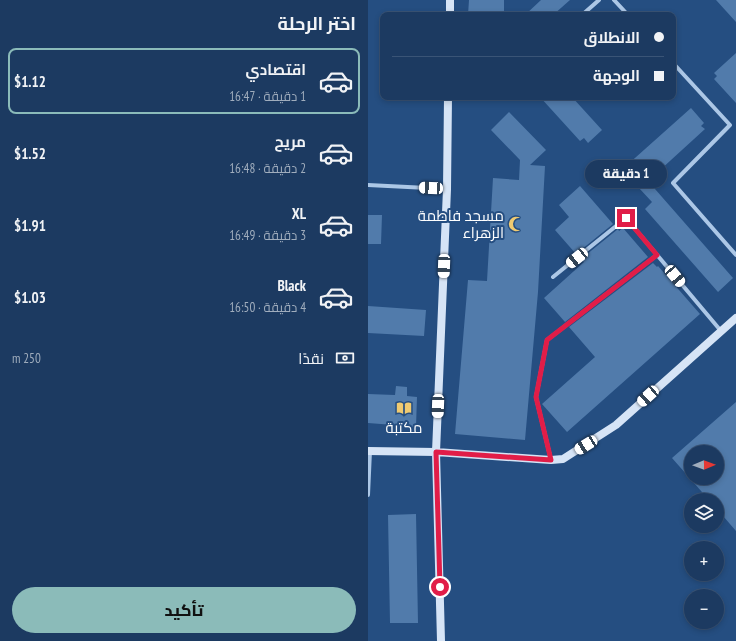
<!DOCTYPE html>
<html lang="ar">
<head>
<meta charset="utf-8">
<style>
  body { margin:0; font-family:"PT Sans Narrow",Cairo,sans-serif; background:#29456a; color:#f1f3f6; direction:rtl; height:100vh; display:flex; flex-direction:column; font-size:15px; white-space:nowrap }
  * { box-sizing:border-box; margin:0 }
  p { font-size:13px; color:#a0adbd }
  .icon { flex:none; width:22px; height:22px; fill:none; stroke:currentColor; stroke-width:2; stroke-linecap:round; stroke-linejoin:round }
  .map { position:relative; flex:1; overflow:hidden; direction:ltr }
  .drawer { display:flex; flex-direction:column; background:#1c3a61; width:368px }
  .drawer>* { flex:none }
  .guide { position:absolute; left:12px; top:12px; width:296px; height:88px; border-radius:8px; box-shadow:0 2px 6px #0003,0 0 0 1px #3a5476; direction:rtl; display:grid; align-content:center; height:88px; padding:0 12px; background:#1c3a61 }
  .needle { width:26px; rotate:89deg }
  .controls { position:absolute; left:316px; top:445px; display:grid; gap:8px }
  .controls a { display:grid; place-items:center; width:40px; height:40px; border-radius:50%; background:#1c3a61; box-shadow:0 2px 6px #0003,0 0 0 1px #3a5476; font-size:20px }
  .end { position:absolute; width:18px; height:18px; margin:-9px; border:5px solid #e11d48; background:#fff; box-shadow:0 0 0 2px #fff }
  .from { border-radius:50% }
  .bubble { position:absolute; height:28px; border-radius:14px; background:#1c3a61; box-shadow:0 2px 6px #0003,0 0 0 1px #3a5476; font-size:13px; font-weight:800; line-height:28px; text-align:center; direction:rtl }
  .car { position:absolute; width:12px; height:24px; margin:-12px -6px; border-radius:5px; box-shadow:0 0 3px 1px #0007; background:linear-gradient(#fff 24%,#345 0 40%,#fff 0 76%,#345 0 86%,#fff 0) }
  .guide b { display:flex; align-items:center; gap:14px; height:38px; font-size:15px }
  .guide b+b { border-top:1px solid #3a5476 }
  .guide i { width:10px; height:10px; background:#f1f3f6 }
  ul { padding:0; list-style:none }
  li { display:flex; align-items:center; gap:12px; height:66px; margin:0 8px 6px; padding:0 4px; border:2px solid transparent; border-radius:8px }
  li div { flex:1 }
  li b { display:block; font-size:15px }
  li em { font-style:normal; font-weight:800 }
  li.selected { border-color:#8bbbb9 }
  li>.icon { width:36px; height:36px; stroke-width:1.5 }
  h2 { padding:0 12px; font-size:18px; line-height:48px }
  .pay { display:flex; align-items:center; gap:10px; height:44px; padding:0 12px; font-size:15px }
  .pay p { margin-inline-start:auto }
  .action { display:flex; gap:8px; margin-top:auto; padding:8px 12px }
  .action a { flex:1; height:46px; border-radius:24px; background:#8bbbb9; color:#111; font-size:16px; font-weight:800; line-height:46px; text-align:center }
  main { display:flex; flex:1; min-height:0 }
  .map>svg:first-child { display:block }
  .building { fill:#517bab; fill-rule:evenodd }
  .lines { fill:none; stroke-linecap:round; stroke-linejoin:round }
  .street { stroke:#acc7e6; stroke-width:4 }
  .secondary { stroke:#d6e4f6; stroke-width:8 }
  .route { stroke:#e11d48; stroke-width:5 }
  .labels { text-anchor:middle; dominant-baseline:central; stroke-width:4; stroke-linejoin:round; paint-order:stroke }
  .poi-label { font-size:15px; fill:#fff; stroke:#254e81; text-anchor:end }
</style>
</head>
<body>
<main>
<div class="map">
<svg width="368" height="641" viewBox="0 0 368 641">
  <rect width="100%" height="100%" fill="#254e81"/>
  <!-- building -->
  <path class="building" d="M101,0h35v15h-36z
    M173,0h29l-17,15h-28z
    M348,0h20v22z
    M368,53v50l-22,-24 3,-3 -3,-3z
    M172,97h32l30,33 -14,13 -4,-5 -4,3z
    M323,108l13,15 -3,3 4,3 -57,52 85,97 -15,14 -73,-83 7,-7 -27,-29 4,-4 -3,-3z
    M141,112l37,38 -16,15 15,1 -7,126 -13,148 -70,-6 13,-154 19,1 6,-103 26,2 1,-20 -29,-30z
    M212,186l33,38 -37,30 -21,-24 14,-13 -10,-12z
    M0,215h14l-1,29h-13z
    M255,228l25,29 -83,65 -21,-24 40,-36 -3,-3 37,-30 1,2z
    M285,263l4,4 1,-1 42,48 -133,118 -25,-28 53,-47 -26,-30z
    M0,306l58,4 -2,26 -56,-3z
    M28,386l11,1v9l10,1 -1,30h-22v-2l-26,-2v-29l27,1z
    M368,402v129l-19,-22v-9h-8l-37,-42zM323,452h26v26h-26z
    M48,514l2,109h-28l-2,-108z"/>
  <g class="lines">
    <!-- street -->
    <path class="street" d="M246,0l14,15
      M214,15l17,-15
      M305,63l57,62 -57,58 63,72
      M0,185l79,4
      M185,277l73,-59 95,113
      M183,460l-15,-63 11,-57 110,-85
      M0,495l2,-44"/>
    <!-- secondary -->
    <path class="secondary" d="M82,15v-15
      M0,451l68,1 115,8 12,-1 53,-34 120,-107
      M73,641l-5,-189 11,-263 1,-92"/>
  </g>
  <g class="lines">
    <!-- route -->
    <path class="route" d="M72,587l-4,-135 115,8 -15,-63 11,-57 110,-85 -31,-37"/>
  </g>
  <!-- icons -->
  <defs>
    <g id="mosque-bare" transform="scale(1.2)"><path d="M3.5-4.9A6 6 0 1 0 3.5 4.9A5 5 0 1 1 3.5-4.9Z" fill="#f0ca71" stroke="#254e81" stroke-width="2.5" paint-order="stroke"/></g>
    <g id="library-bare" transform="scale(1.2)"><path d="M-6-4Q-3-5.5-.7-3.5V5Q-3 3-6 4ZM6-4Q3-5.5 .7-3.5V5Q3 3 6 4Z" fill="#f0ca71" stroke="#254e81" stroke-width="2.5" paint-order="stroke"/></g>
  </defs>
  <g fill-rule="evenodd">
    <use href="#mosque-bare" x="148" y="224"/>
    <use href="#library-bare" x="36" y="408"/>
  </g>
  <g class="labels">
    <!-- poi labels -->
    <g class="poi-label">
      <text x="136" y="215">مسجد فاطمة<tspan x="136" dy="17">الزهراء</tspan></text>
      <text x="36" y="427" text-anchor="middle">مكتبة</text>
    </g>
  </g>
</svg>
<div class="controls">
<a><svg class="needle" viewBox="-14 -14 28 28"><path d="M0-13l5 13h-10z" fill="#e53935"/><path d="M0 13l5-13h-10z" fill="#a0adbd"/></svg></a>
<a><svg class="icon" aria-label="layers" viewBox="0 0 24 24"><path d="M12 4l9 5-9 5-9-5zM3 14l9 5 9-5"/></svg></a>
<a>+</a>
<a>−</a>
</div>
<i class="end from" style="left:72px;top:587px"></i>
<i class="end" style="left:258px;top:218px"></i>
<div class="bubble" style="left:217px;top:160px;width:82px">1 دقيقة</div>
<i class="car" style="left:63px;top:188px;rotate:273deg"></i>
<i class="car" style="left:209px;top:258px;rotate:231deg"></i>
<i class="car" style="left:76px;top:266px;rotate:182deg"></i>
<i class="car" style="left:307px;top:276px;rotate:140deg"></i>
<i class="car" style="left:280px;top:396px;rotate:228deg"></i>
<i class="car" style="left:70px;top:406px;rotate:182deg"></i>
<i class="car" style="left:218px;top:445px;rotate:238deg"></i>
<div class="guide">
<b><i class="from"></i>الانطلاق</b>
<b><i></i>الوجهة</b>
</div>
</div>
<section class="drawer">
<h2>اختر الرحلة</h2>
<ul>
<li class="selected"><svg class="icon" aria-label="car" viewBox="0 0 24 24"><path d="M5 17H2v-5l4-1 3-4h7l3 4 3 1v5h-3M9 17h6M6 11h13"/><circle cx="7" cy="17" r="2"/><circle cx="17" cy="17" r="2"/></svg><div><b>اقتصادي</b><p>1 دقيقة · 16:47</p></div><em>$1.12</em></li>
<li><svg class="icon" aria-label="car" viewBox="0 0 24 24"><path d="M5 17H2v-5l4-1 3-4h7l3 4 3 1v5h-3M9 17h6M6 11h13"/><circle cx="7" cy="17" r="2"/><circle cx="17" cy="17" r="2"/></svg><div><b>مريح</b><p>2 دقيقة · 16:48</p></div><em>$1.52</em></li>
<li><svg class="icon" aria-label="car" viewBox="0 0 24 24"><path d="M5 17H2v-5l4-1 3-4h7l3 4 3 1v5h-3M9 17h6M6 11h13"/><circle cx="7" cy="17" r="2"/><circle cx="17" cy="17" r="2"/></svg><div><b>XL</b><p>3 دقيقة · 16:49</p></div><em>$1.91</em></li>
<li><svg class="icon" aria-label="car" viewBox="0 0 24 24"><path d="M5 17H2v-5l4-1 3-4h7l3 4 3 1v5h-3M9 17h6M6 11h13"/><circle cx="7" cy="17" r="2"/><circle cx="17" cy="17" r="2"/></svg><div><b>Black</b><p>4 دقيقة · 16:50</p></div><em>$1.03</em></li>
</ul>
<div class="pay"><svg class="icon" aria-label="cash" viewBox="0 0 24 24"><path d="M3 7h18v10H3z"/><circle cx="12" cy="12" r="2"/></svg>نقدًا<p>250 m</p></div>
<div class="action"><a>تأكيد</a></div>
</section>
</main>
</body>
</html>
